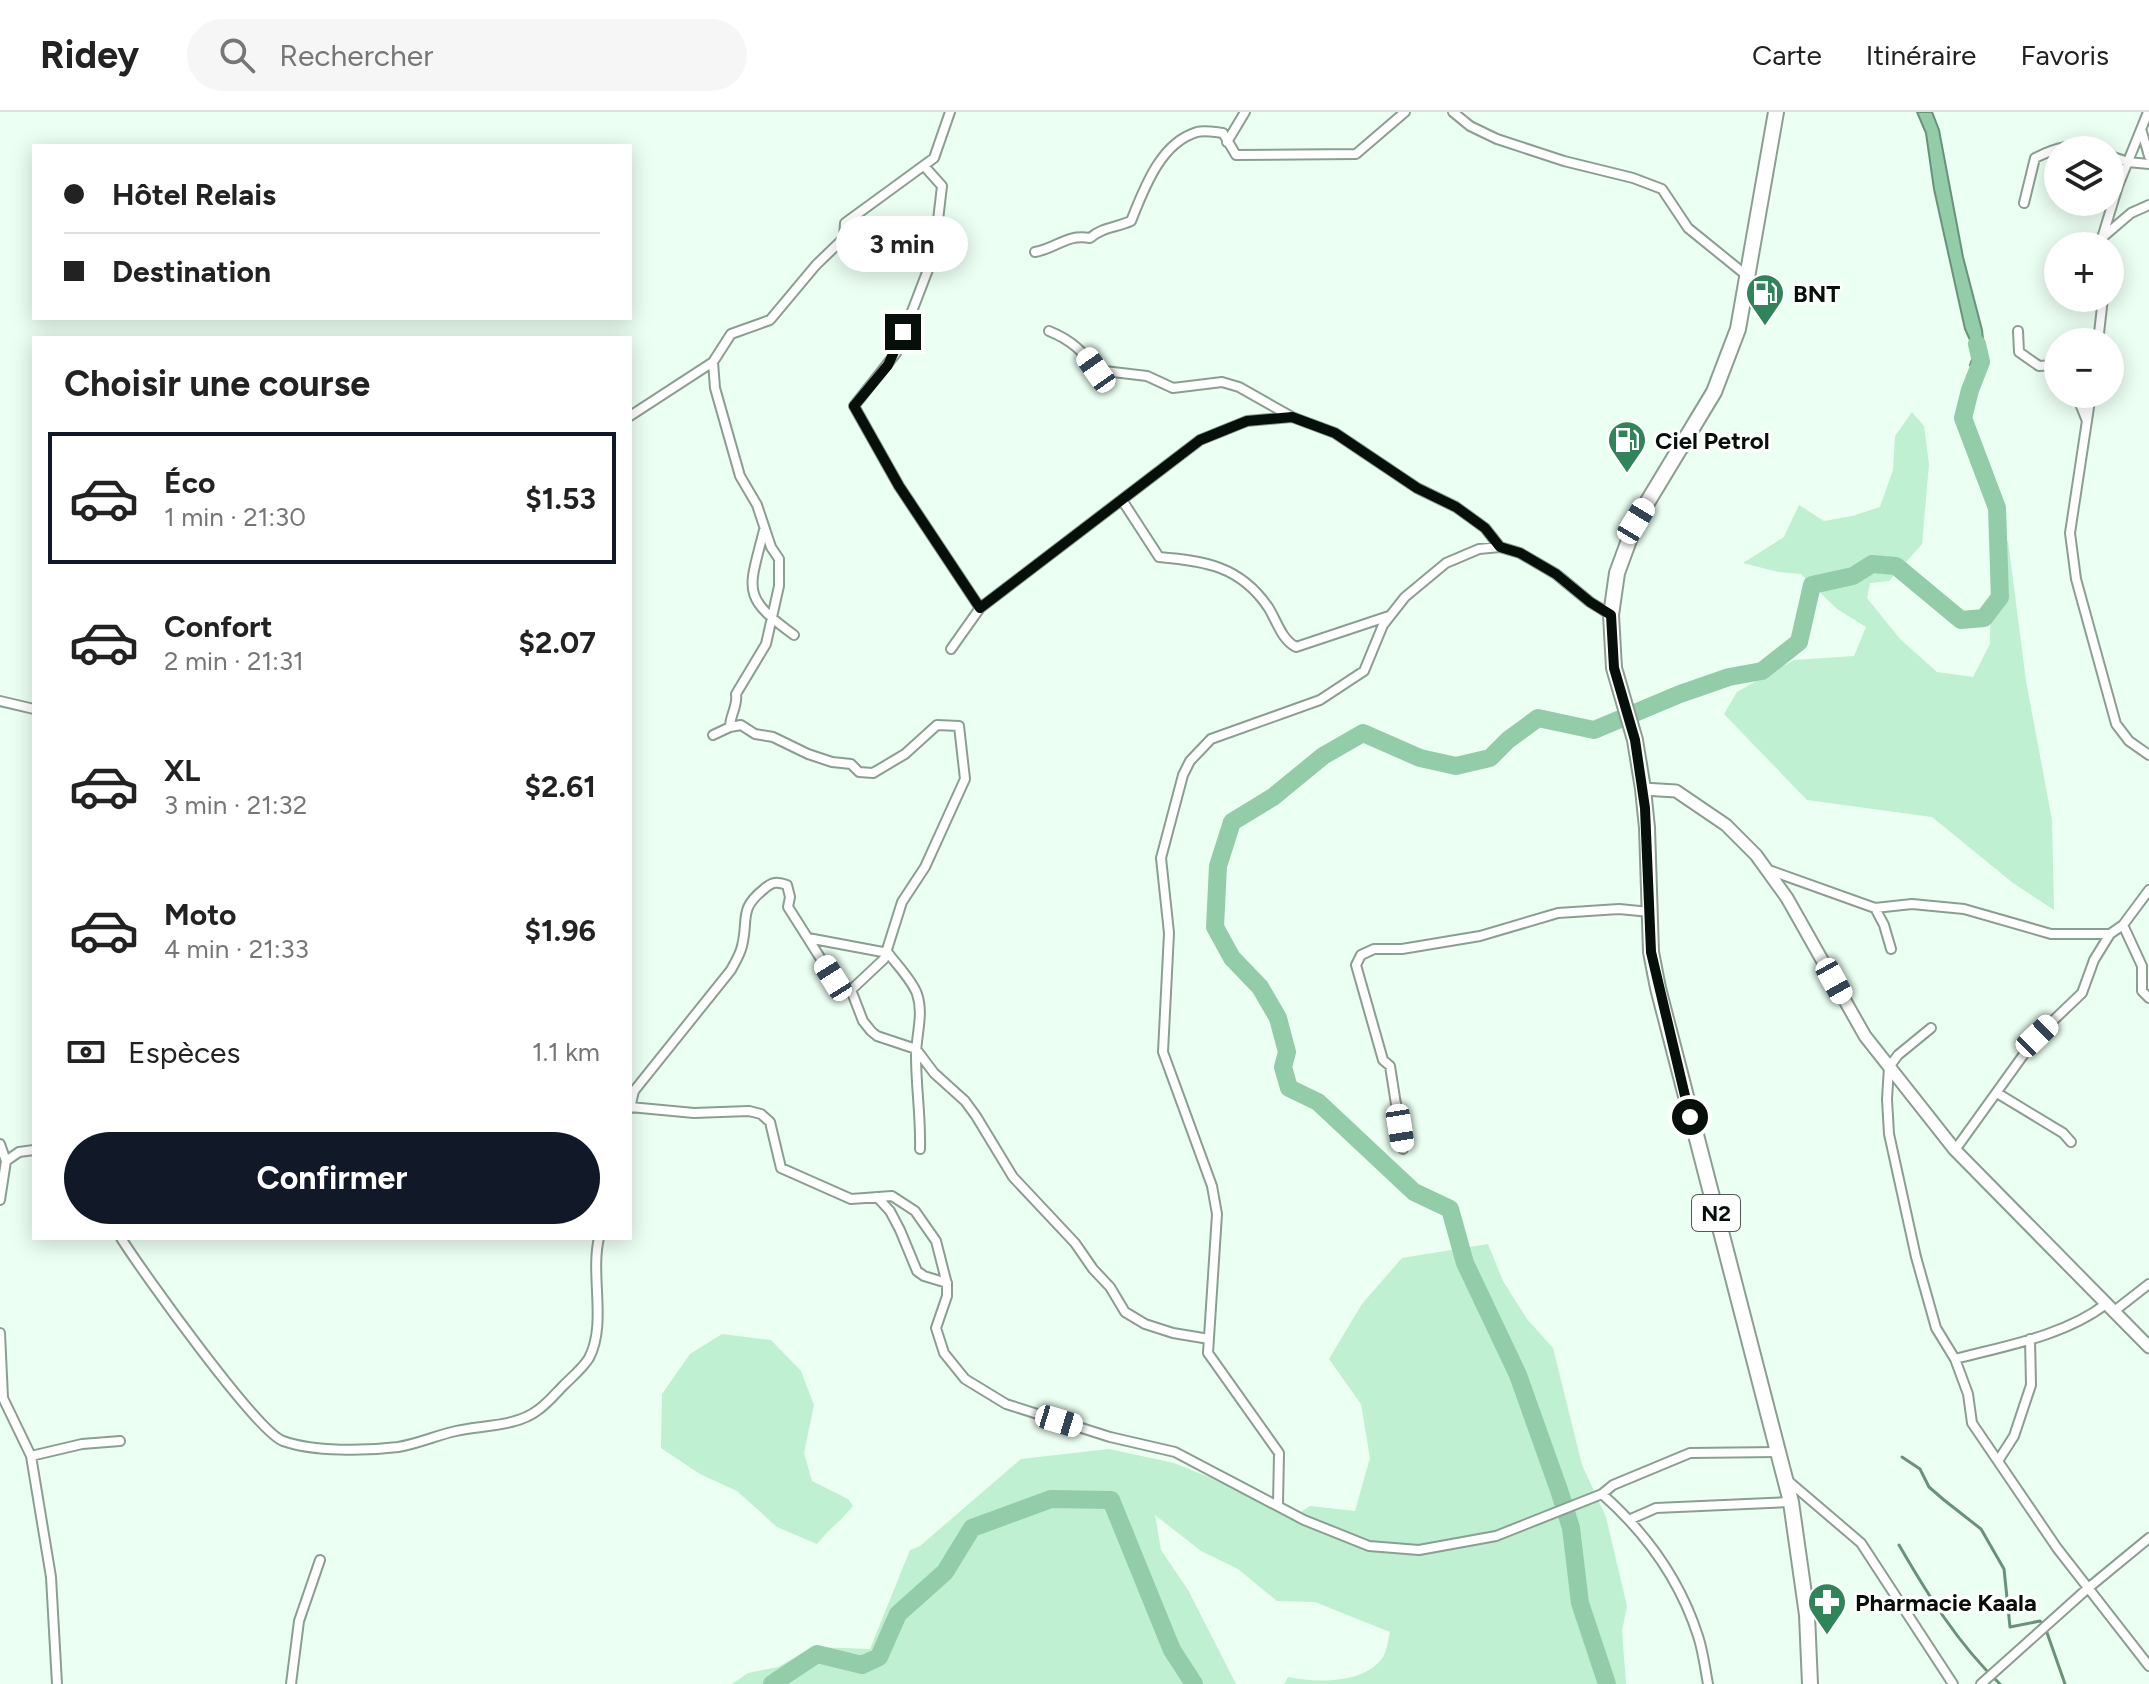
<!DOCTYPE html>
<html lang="fr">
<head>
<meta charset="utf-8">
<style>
  body { margin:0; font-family:Figtree,sans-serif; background:#f6f6f6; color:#222; height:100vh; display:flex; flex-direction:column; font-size:30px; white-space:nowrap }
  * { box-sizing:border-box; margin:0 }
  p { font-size:26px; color:#767676 }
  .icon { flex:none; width:44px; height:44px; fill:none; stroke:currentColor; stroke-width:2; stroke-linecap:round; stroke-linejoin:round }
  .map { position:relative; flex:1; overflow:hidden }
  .details { position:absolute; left:32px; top:224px; width:600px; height:904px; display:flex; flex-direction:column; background:#fff; border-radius:0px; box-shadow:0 4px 20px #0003 }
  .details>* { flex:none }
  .banner { position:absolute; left:32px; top:32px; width:600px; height:176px; border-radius:0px; box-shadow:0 4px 20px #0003; display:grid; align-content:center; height:176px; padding:0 32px; background:#fff }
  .buttons { position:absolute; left:2044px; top:24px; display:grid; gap:16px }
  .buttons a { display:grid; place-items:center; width:80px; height:80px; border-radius:50%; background:#fff; box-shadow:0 4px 20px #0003; font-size:40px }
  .end { position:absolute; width:36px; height:36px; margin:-18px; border:10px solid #070f0a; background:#fff; box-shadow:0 0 0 4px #fff }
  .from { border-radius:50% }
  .bubble { position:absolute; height:56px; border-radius:28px; background:#fff; box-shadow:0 4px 20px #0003; font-size:26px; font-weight:700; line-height:56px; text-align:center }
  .car { position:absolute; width:24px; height:48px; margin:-24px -12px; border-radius:10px; box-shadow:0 0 6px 2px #0007; background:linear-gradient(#fff 24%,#345 0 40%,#fff 0 76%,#345 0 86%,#fff 0) }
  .banner b { display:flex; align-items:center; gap:28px; height:76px; font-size:30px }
  .banner b+b { border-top:2px solid #e0e0e0 }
  .banner i { width:20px; height:20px; background:#222 }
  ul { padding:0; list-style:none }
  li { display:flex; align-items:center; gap:24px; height:132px; margin:0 16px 12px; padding:0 16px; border:4px solid transparent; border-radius:0px }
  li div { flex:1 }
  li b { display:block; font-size:30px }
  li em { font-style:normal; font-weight:700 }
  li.on { border-color:#111827 }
  li>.icon { width:72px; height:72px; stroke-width:1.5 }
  h2 { padding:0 32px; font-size:36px; line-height:96px }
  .pay { display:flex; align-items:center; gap:20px; height:88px; padding:0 32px; font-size:30px }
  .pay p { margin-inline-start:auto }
  .button { display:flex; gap:16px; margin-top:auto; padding:16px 32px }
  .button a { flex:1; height:92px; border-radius:48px; background:#111827; color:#fff; font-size:32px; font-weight:700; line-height:92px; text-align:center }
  header { display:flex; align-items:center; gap:48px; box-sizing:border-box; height:112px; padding:0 40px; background:#fff; border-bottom:2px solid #e0e0e0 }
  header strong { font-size:38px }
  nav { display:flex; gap:44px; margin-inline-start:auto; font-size:28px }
  .search { width:560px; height:72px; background:#f6f6f6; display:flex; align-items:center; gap:20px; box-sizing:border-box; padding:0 28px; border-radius:44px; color:#767676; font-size:30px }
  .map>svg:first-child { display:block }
  .green { fill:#bef0d1 }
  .water { fill:#92cca9; stroke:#689379; stroke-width:2 }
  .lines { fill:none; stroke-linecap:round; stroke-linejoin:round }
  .stream { stroke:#689379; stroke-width:3 }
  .river { stroke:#92cca9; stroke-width:18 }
  .minor-casing { stroke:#8a9f91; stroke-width:12 }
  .tertiary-casing { stroke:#8a9f91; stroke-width:15 }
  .trunk-casing { stroke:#8a9f91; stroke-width:18 }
  .minor { stroke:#fff; stroke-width:8 }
  .tertiary { stroke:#fff; stroke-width:11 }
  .trunk { stroke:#fff; stroke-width:14 }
  .route { stroke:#070f0a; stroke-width:10 }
  .labels { text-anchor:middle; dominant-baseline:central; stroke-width:6; stroke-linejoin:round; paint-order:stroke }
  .shield { fill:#fff; stroke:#515754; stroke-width:2 }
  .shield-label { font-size:22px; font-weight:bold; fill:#070f0a }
  .poi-label { font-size:24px; font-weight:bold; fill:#070f0a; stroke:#fff; text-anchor:start }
</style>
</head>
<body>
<header>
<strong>Ridey</strong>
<div class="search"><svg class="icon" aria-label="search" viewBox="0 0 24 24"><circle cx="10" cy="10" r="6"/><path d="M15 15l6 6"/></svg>Rechercher</div>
<nav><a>Carte</a><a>Itinéraire</a><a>Favoris</a></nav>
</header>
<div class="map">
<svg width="2149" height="1572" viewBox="0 0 2149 1572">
  <rect width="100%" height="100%" fill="#ecfff3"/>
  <!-- green -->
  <path class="green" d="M1912,300l12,14 5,38 -7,80 -33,37 -19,2 -3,15 33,41 37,33 36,5 17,-33 1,-110 17,7 18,140 26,139 2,90 -41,-27 -81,-66 -125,-17 -83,-86 13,-22 57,-32 60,-4 12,-29 -29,-18 -36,-35 -23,-2 -35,-9 41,-26 15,-32 25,16 28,-5 28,-9 13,-37 2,-34z
    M1488,1132l15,37 24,38 26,29 29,117 24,52 21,89 -5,25 4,53h-342l4,-7c29,6 77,7 95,-20 4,-6 5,-17 7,-25l-75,-30 -38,-1 -39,-32 -37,-18 -46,-36 6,35 27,40 48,94h-504l16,-11 30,-6 35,-20 57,2 40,-99 10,-4 101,-87 88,-10 65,14 93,38 26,16 17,-11 45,5 15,-53 -9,-54 -32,-45 33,-55 40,-46z
    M722,1222l49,6 30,31 13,34 -10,48 8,28 36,18 5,7c-12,15 -24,23 -36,38l-40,-17 -40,-36 -37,-17 -39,-26 1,-54 28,-40z"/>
  <!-- water -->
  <path class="water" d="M1917,0h15l7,18 24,127 19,73 4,38 -16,-3 5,-14 -10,-22 -31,-140 -8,-56z"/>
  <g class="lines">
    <!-- stream -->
    <path class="stream" d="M1902,1345l18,12 9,18 15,13 37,29 23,40 6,58 30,-6 5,6 20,57
      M1899,1433c29,50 59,99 101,139"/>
    <!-- river -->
    <path class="river" d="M772,1572l45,-30 45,11 17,-8 19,-43 47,-42 27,-44 79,-29 60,1 61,150 22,34
      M1607,1572l-27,-81 -9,-75 -12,-38 -41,-115 -53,-112 -15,-54 -36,-17 -96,-90 -29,-14 -6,-21 4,-15 -9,-34 -18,-31 -28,-29 -17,-31 3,-61 14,-44 41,-25 50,-41 40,-23 57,25 36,8 34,-8 18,-18 30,-22 56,12 86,-36 49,-17 33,-6 37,-29 13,-57 41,-9 19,-12 24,2 65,54 23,-2 16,-21 -1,-29 -2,-60 -34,-90 7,-28 11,-28 -4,-18"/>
    <!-- minor casing -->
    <g class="minor-casing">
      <path id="minor" d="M1453,0l17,14 27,13 67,22 69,17 29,11 26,39 58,47
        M2142,20l7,24
        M1227,30l18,-30
        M2110,44l18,6 21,2
        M925,55l17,19 -8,68 -38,99 -42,53 45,80 81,122
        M2024,91l11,-45c20,-10 39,-16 60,-8
        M2103,125l28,-24 18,-8
        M2102,134v-8l16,-52 30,-74
        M1035,140c23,-4 30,-18 55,-14 13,-11 25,-10 41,-17 13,-32 29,-78 66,-89 8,-2 17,0 26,1l13,22 120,-1 49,-42
        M1049,219c22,9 34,20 47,39l51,6 26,12 49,-6 17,5 53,30 43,16 82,55 39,19 29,21 15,19
        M2018,219l1,21 20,14 15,-1 4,3
        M2098,230l5,-44
        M713,250l2,26 25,88 17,29 14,42 8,12v27l-13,58 -30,50c2,12 -6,21 -6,33
        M2076,282l11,27
        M2091,282l-21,139 6,46 40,145 13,17 20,14
        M630,304l83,-54 18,-28 39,-14 46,-55 28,-27 1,-15 89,-65 16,-46
        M1122,388l37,57c46,4 81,9 109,50 9,14 13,32 28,40l93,-31
        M764,418c-15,60 -24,66 30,105
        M951,537l29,-41 220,-168 47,-19 44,-4
        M0,589l34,8
        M713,623l17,-8 11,-2 14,9 18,3 35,17 24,8 19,2 8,8 14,1 32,-19 32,-29 22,1 6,53 -40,88 -23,35 -18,57 -33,31
        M1766,757l109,39 37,-4 52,5 87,25h59
        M1875,796l9,17 7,24
        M2123,813l19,41v25l7,7
        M808,826l80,15c9,12 24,27 29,41 7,20 -1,41 -1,62 0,31 5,62 4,93
        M1931,916l-33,27 -9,12 -2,32 2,35 27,123 20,71 19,31 13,35 4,29 85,125 92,118
        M1997,981l66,40 8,9
        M630,995l64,6 55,-2 12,3 9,8 11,46 70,31 41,-3 23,15 21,30 11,43v12l-11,32 8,25 21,26 41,25 104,33 65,15 129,68 65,26 50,4 77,-14 106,-42 11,-9 77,-32 88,-1
        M630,996l4,-17 97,-121c4,-8 9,-15 11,-24 7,-28 -4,-36 22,-57 8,-7 13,-8 23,-4l3,12 -2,10 45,71 18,12 12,31 8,10 6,5 39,13 18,24 31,28 11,15 37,61 62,66 18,26 17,18 15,25 20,12 28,9 36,6
        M0,1032l6,17 -6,39
        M1403,1037l-13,-83 -7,-6 -27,-95 5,-10 13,-6h28l78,-13 78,-23 61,-4 31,3
        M1955,1038l82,-114 45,-43 12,-33 16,-26 13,-9 26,-35
        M6,1049l13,-9 15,-2
        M877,1085l13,14 10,19 17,41 7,5 23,7
        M121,1126c20,32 136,194 162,203 31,11 83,10 115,6 20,-3 39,-12 58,-16 26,-6 60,-4 82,-21 10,-7 18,-17 26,-25 8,-8 19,-17 25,-27 18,-34 1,-83 10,-120
        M2113,1200l36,-28
        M0,1221l3,65 28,58 20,121 6,107
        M1955,1247c50,-13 109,-23 151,-55
        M31,1344l51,-12 38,-3
        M1998,1349l16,-25 17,-51 -1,-46
        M1786,1367l75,64 92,141
        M1602,1382c43,38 78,86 96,142 5,15 7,32 10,48
        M1278,1392l1,-51 -71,-100 9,-139 -5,-28 -49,-134 6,-119 -8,-75 22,-83 7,-14 21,-22 109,-39 44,-29 19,-46 22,-28 41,-34 33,-14 21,-2 20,6 36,21 34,28 21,13
        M1631,1407l25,-11 135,-6
        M291,1572l8,-63 21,-61
        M1981,1572l106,-95 62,-51"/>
    </g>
    <!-- tertiary casing -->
    <g class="tertiary-casing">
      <path id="tertiary" d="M1643,677l33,2 50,34 30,30 31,43 78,138 90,114 194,197"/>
    </g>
    <!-- trunk casing -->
    <g class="trunk-casing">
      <path id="trunk" d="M1776,0l-38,217 -24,63 -78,129 -19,52 -6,42 3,53 21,72 8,49 4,39 4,124 7,36 133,514 16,113 3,69"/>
    </g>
    <!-- minor -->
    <use href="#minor" class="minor"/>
    <!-- tertiary -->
    <use href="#tertiary" class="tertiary"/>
    <!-- trunk -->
    <use href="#trunk" class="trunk"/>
  </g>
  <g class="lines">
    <!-- route -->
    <path class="route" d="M903,220l-15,33 -34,41 45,80 81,122 220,-168 47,-19 45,-4 43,16 82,55 39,19 29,21 15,19 20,6 36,21 34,28 21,13 3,53 21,72 10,68 6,144 39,165"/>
  </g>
  <!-- icons -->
  <defs>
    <g id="fuel-pin" transform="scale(2)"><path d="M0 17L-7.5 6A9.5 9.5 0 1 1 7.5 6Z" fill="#2f8559" stroke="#fff"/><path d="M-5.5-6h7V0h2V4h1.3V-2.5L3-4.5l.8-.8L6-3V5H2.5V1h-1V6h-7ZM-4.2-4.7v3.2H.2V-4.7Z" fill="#fff"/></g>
    <g id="pharmacy-pin" transform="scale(2)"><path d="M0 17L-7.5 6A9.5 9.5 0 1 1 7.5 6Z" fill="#2f8559" stroke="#fff"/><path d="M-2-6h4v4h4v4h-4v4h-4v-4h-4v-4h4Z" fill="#fff"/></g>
  </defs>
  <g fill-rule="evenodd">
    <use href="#fuel-pin" x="1765" y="181"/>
    <use href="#fuel-pin" x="1627" y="328"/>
    <use href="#pharmacy-pin" x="1827" y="1490"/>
  </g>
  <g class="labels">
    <!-- shield labels -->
    <rect class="shield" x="1692" y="1083" width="48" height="36" rx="6"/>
    <g class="shield-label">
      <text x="1716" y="1101">N2</text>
    </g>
    <!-- poi labels -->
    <g class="poi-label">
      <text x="1793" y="181">BNT</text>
      <text x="1655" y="328">Ciel Petrol</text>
      <text x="1855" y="1490">Pharmacie Kaala</text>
    </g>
  </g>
</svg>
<div class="buttons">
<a><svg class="icon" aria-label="layers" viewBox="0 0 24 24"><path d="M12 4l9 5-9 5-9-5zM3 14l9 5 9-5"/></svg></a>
<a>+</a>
<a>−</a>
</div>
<i class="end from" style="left:1690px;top:1005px"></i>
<i class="end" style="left:903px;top:220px"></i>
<div class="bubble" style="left:836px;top:104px;width:132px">3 min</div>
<i class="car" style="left:1096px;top:258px;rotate:325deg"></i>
<i class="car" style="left:1636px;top:409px;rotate:31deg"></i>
<i class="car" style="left:833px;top:866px;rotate:328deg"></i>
<i class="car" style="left:1834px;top:869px;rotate:151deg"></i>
<i class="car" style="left:2037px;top:924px;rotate:46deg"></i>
<i class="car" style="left:1400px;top:1016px;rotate:171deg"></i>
<i class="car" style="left:1059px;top:1309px;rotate:107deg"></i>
<div class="banner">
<b><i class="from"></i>Hôtel Relais</b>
<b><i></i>Destination</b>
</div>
<section class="details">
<h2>Choisir une course</h2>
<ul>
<li class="on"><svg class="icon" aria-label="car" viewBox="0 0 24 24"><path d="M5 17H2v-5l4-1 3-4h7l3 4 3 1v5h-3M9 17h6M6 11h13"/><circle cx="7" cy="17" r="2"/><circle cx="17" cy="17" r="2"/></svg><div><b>Éco</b><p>1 min · 21:30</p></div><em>$1.53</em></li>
<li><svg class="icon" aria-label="car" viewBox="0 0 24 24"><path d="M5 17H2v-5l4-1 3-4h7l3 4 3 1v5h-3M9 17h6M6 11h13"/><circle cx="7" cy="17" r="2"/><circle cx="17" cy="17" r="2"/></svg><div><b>Confort</b><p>2 min · 21:31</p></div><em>$2.07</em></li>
<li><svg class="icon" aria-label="car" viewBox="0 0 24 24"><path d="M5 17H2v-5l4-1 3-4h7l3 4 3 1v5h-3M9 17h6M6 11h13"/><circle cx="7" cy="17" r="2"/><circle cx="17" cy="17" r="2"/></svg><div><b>XL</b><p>3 min · 21:32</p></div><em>$2.61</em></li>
<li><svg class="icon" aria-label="car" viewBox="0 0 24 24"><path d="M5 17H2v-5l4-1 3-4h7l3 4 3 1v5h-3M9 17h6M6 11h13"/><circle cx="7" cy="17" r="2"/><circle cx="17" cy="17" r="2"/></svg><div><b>Moto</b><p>4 min · 21:33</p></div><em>$1.96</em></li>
</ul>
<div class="pay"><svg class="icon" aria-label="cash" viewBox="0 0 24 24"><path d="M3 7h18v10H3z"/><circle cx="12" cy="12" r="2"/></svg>Espèces<p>1.1 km</p></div>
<div class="button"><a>Confirmer</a></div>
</section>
</div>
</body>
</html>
